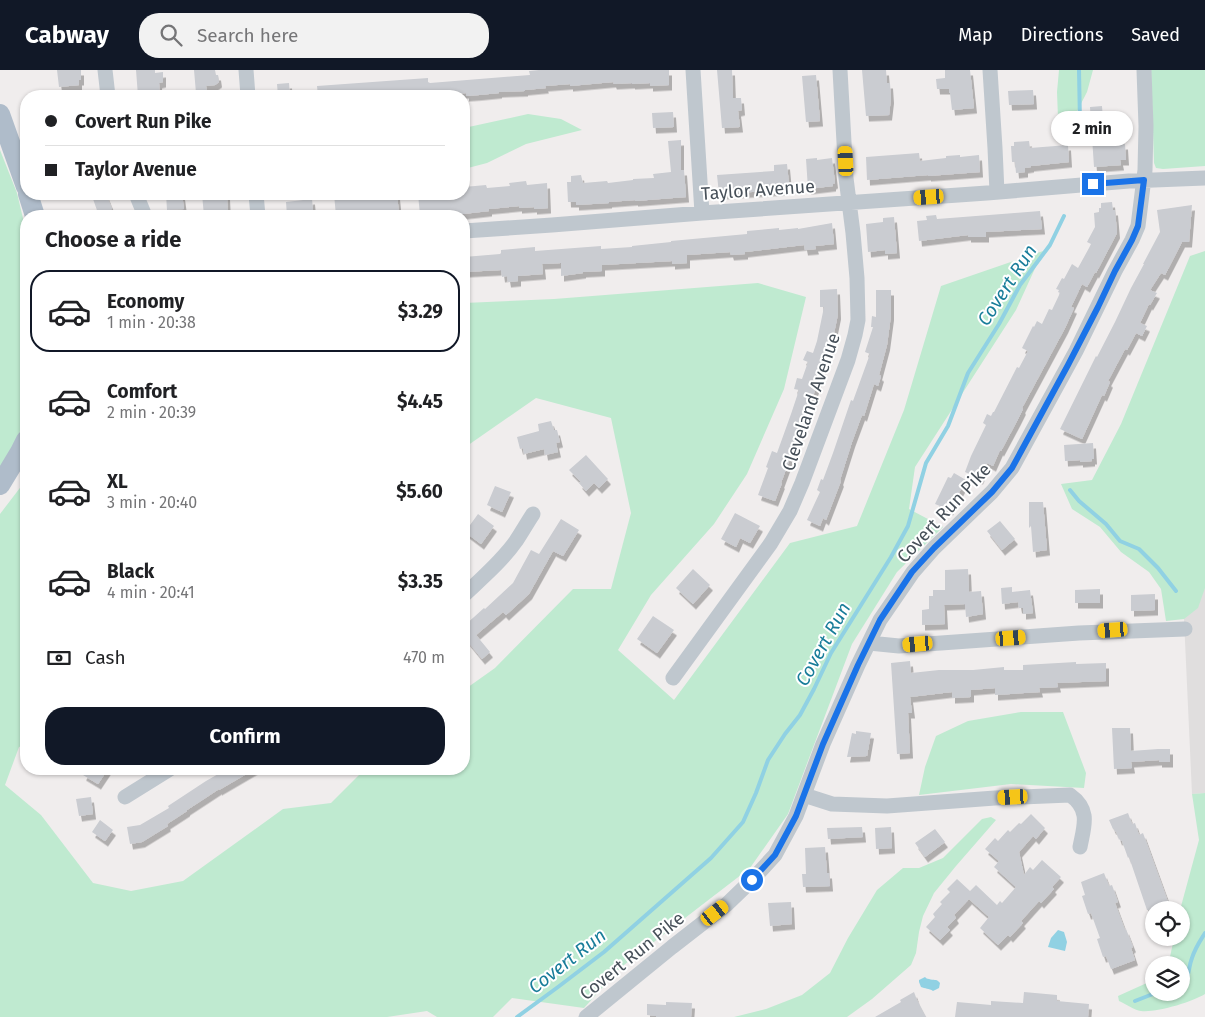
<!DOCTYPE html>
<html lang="en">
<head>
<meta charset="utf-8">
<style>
  body { margin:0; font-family:"Fira Sans",sans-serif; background:#f2f2f2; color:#202124; height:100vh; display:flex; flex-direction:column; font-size:19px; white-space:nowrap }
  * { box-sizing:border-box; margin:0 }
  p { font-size:16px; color:#757577 }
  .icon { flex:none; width:28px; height:28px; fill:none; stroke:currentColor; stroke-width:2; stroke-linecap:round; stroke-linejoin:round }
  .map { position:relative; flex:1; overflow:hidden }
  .sheet { position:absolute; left:20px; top:140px; width:450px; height:565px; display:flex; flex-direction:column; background:#fff; border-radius:20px; box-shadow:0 1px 4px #0004 }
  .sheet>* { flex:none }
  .guide { position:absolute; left:20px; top:20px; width:450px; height:110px; border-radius:20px; box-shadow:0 1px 4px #0004; display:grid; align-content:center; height:110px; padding:0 25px; background:#fff }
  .buttons { position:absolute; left:1145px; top:831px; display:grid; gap:10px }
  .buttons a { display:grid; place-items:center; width:45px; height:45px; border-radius:50%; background:#fff; box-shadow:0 1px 4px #0004; font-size:25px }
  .end { position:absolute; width:22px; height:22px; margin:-11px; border:6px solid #1a73e8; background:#fff; box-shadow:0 0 0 2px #fff }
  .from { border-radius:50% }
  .bubble { position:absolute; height:35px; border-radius:18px; background:#fff; box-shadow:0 1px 4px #0004; font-size:16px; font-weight:700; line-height:35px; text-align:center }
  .car { position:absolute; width:15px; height:30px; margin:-15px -8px; border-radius:6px; box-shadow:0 0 4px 1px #0007; background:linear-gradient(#f5c518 24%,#345 0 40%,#f5c518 0 76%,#345 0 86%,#f5c518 0) }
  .guide b { display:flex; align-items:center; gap:18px; height:48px; font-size:19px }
  .guide b+b { border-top:1px solid #e0e0e0 }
  .guide i { width:12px; height:12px; background:#202124 }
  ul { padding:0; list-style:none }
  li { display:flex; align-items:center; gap:15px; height:82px; margin:0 10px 8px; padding:0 15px; border:2px solid transparent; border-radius:20px }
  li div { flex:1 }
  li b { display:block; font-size:19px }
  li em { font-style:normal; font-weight:700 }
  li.selected { border-color:#111827 }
  li>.icon { width:45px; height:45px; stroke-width:1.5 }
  h2 { padding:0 25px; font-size:22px; line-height:60px }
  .pay { display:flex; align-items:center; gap:12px; height:55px; padding:0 25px; font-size:19px }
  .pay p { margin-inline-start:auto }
  .action { display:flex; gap:10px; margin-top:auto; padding:10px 25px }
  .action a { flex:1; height:58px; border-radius:20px; background:#111827; color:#fff; font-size:20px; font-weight:700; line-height:58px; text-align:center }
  header { display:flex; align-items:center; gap:30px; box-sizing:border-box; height:70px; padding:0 25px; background:#111827; color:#fff }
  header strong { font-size:24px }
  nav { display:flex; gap:28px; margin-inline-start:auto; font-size:18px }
  .search { width:350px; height:45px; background:#f2f2f2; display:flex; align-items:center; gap:12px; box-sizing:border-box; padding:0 18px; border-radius:20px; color:#757577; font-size:19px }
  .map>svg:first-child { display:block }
  .education { fill:#e0dede }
  .green { fill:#bfead0 }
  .water { fill:#90d1e3 }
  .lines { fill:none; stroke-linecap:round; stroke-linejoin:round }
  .stream { stroke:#90d1e3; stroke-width:4 }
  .building { fill:#caccd1; filter:url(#shadow) }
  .minor { stroke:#bfc7ce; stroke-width:15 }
  .major { stroke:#afbcca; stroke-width:20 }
  .route { stroke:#1a73e8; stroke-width:6 }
  .labels { text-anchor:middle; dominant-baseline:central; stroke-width:4; stroke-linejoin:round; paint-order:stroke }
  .street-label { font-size:18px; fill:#475059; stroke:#fff }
  .water-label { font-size:19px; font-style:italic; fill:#197d9a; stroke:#fff }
</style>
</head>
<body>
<header>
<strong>Cabway</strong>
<div class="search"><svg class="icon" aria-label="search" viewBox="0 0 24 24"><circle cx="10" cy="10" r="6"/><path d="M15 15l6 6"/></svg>Search here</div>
<nav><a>Map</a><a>Directions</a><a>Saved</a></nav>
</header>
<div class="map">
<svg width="1205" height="947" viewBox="0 0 1205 947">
  <defs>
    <filter id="shadow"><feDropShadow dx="3" dy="5.5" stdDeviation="0" flood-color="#0004"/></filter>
  </defs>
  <rect width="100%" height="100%" fill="#f0eded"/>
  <!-- education -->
  <path class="education" d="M1205,441v282l-13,1 -8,-175 -8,-106z"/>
  <!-- green -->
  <path class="green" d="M1059,0h34l-6,22 -18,35 -11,-9 -1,-26z
    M1151,0h54v96l-42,3 -7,-1 -2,-5z
    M528,44l33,5 21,11 -56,14 -39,19 -23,6v-41z
    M0,80l17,43 9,38v181l-10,32 -16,25z
    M1043,181l-27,59 -101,157 -6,42 34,18 -46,45 -45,72 -64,170 -38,54 -130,100 -36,40 -72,-10 -19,19h-56l-10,-6 -40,6h-387v-503l26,-34v265l-7,2 -14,38 36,30 52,68 38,8 52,-10 100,-72 48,-6 34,-34h99v-79l31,-22 78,-79h38l20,-76 -20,-95 -75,-20 -72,50v-145l90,-4 204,-16 48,14 -22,92 -37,85 -33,50 -63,71 -33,55 56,50 116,-157 67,-17 47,-116 37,-124z
    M1205,181v337l-7,20 -14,11 -18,2 -5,-32 -12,-17 -28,-20 -21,-25 -28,-18 -11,-25 31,-4 29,-56 69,-168z
    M1021,642h42l23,61 -2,15 -73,-4 -92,11 6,-28 11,-31 32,-15z
    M1205,723v201c-13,8 -49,19 -64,17 -7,-1 -15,-7 -22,-10l-1,-5 31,-14 5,-6v16h27v-27h-18l7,-8 4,-19h7v-28h-1l19,-70 -7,-46z
    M991,747l5,3 -40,46 -22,27 -11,23 -4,16 -3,21 -5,12 -39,34 -25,18h-113l32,-8 36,-14 28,-22 18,-35 29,-48 26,-22h16l24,-10 39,-39z"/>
  <!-- water -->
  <path class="water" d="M1058,860l6,2 3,10 -2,9 -17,-4 3,-9z
    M925,907c1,1 2,2 4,2 5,2 7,-1 11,4l-1,5 -6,3c-4,-3 -8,-2 -12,-4l-2,-5v-2z"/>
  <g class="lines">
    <!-- stream -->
    <path class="stream" d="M1079,0l1,53
      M1070,420l9,11 27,23 14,17 19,8 19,19 18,23
      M1181,917c9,-9 7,-19 11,-29 3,-10 8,-17 13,-25
      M1135,931l23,-9
      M517,947l41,-30 46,-35 107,-94 32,-36 13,-29 12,-33 17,-26 15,-19 14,-26 17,-36 60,-96 17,-31 18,-63 22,-37 20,-53 31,-49 21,-39 30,-40 14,-29"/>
  </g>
  <!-- building -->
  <path class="building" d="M57,0h24v10h-2v5l-20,2z
    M136,0h19v3l8,-1v10l-4,1 1,13h-22z
    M194,0h21l1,5h2l1,7 -4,3 -9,1 1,6 -11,1z
    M539,0h130v15l-19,1v-3l-18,1v-1l-18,1 -1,-2 -43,4v-2l-25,2 1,2 -21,2v1l-26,1v1l-20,2 -13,1v-3l-28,3h-120l-1,-10 111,-8v4l2,1 100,-8 -1,-4z
    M717,0h15l1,28h8l1,12 -4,1 2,16 -18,1z
    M862,0h24l1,13h3l1,15 -2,17 -23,1z
    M945,0h25l4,38 -22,2 -2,-17h-1v-4h-12l-1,-10 9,-1z
    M816,5l4,46 -14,1 -4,-46z
    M289,13l1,13h-12l-1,-12z
    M1033,20l1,14 -25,1 -1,-14z
    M1102,36l2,29h1l1,10 19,-1 1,16h-6l1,5 -27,2 -4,-60z
    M673,42l1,15 -21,1 -1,-15z
    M681,70v30h3l2,27 -51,4v-1l-26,2v1l-33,2v-3h-8l-1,-20h4v-6l10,-1 2,8 24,-2 1,2 25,-3v-1l21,-1 -1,-4 18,-2 -3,-31z
    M1029,71l1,7 38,-3 1,17 -38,4v1l-6,1v4l-9,1 -1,-11h-3l-1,-16h3v-4z
    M919,83l1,8 26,-3v-2l14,-1v2l19,-2 1,17 -52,4v-1l-61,5 -1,-23z
    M817,88v2l15,-2 3,25 -2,1v2l-25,3 -2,-30z
    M787,94l2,21 -6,1v4l-64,4 -2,-19 57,-4v-6z
    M526,111l1,4 20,-2 1,25 -14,1v-2l-15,1v-2l-30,3v2l-26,3 -34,2h-3l-1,-2 -5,1 -2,-21h46v-7l22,-2 1,3 23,-2 -1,-3z
    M106,124l6,15 -3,1 3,6h-13l-6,-17z
    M166,124h16l2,15 -17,1z
    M202,124h25l1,22h-24z
    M334,124h35v1l28,-1 2,20 -33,2h-30z
    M312,129l1,11 -9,1v5h-17l-1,-14z
    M1112,132l1,8h2l2,23 -21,40 -1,-1 -8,15 -5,-3 -11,23 3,1 -9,20 -43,80 1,1 -6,12 -16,30 -1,-1 -7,16 -6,-3 -7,16 -15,-7 6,-16 15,-31 -3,-2 4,-9 4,2 2,-4h1l23,-45 2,1 9,-17 -6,-3 11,-22 1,1 3,-6 5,3 7,-15 3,1 8,-17 -2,-1 1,-2 -3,-1 6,-11 2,1 8,-15 6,4 11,-20 2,-4 -4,-2 8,-15 -1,-14 5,-1v-4h2v-5z
    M1192,135l-3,37h-7l-17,33 -4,-2 -11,17 7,3 -7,12 -1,-1 -9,19 7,3 -5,10 -6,-3 -9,17 -2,-1 -17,32 2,1 -6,14 -2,-1 -20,44 -22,-10 36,-73 1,1 18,-35 16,-34 13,-24h-1l17,-32 -3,-22z
    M1040,141l2,18 -56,3v5h-18v-2l-49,6 -2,-20 10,-1 -1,-4 10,-1 1,4z
    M894,147l3,36 -12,1v-4l-17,2 -2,-28 17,-2v-4z
    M832,153l2,21 -19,2 1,3 -11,1 -1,-5 -59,7v2l-14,1 -1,-3 -43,3v8l-15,1v-3l-70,4v6l-19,1v1l-22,3v-13l-19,1 1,10 -25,2v5l-10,1 -1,-6 -5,1 -1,-7 -37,2v-15l36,-3 1,-1v-3l34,-3v4l66,-5v3l31,-2v-1l39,-4v-1l76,-7v-3l32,-3v2l19,-2v1z
    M837,219l1,25 -7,34 -12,29h1l-7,19 -32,87h1l-7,18 -17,-6 10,-27 -2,-1 6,-16 5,2 14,-39 8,-24 -5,-1 3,-11 5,1 6,-17 -5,-2 4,-9 6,2 4,-12 7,-34h-4v-17z
    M876,220h15v25l-4,30 -8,30 2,1 -3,10 -4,-2 -10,32 -2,-1 -10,27 -12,38 1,1 -15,39 -3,-2 -3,8 -13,-6 13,-28 -3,-2 4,-11 2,1 10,-27 18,-53 2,1 17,-47 -5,-2 8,-25h-2l1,-11 4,1z
    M551,351l3,9h3l3,12 -4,1 2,9 -13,3 -1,-6 -20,5 -1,-6 -3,1 -3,-12 22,-6 -1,-7z
    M1093,373l1,16h-2v2l-12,1v-2l-15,1 -1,-16z
    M586,385l22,24 -9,9 -5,-5 -8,8 -7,-8 2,-1 -12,-12z
    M954,403l12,7 -7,13h-1l-8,17 -15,-6 13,-27 3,1z
    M495,416l16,6 -9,20 -15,-7z
    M1029,432h14l4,48 -14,2 -2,-26 -2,2z
    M735,443l25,13 -10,17 -10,-5 -4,9 -15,-8z
    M478,444l16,12 -13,18 -16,-12z
    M561,449l18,11 -16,26 -10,-5 -24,43 -23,21 -3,-3 -27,23 14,17 -8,7 -18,-22v-11l20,-18 1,1 28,-26 18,-33 8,4z
    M1000,451l15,18 -13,11 -15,-19z
    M693,499l17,16 -17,19 -17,-16z
    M968,499l1,23 12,-1 2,23 -17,3 -1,-13 -21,1 1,19 -23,1v-15l7,-1v-13h4v-6h12v-20z
    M1012,517v5l18,-2 3,23 -10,1v-6h-4l-1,-6 -16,2 -1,-16z
    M1100,519v14h-25v-13z
    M1155,524v16l-24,1v-16z
    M653,546l21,14 -17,23 -20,-14z
    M910,591l1,12 28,-3h34l31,-3v3h19v-5l53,-3v2l30,-1v18l-49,2 1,4 -19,1 1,4 -45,3v-7l-24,2v7l-19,1v-6l-42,5 2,16h-4l2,40 -13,1 -6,-91z
    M1112,658h18l1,23 27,-2h12v13h-11v-2l-28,2 1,6 -18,1z
    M856,661l15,2 -4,23 -20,1 5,-24 4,1z
    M87,699h21l-10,15 -15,-9z
    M227,699h28l-36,21v-1l-32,21v1l-20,13 1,2 -26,16 -12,2 -3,-17 13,-2 29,-17 -1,-2 38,-25z
    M91,727l2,17 -14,2 -3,-17z
    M1128,743l4,11 3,-1 4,12 4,-2 28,77h-24l-18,-53 -1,1 -6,-17h-1l-1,-2 -1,1 -3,-9 -1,1 -1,-3h-1l-4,-9z
    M1031,744l14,14 -9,11 -3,-3 -14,16 5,23 6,-8 3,3 9,-10 19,17 -9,10 2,2 -13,14 -2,-2 -18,20 2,2 -13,14 -2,-2 -10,10 -18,-17 9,-11 -20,-18 -15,16 2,3 -9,9 3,3 -10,10 -14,-13 9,-10 -2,-3 9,-10 -2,-2 10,-10 -3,-3 10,-10 13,12 6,-6 21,20 3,-4 2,2 14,-16 -22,-20 5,-6 -14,-12 10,-11 3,3 10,-11 2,2 9,-9 2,1z
    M100,750l13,10 -8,11 -13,-9z
    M862,757l1,10 -35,2 -1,-11z
    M891,757l1,21 -16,1 -1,-21z
    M935,759l10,13 -20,15 -10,-14z
    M825,777l2,26h2l1,13 -27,1 -1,-13h4l-1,-26z
    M1104,803l5,13 3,-1 6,17 -3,1 10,27 1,-1 7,18 -2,1 4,12 -24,9 -5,-13 -3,1 -6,-18 3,-1 -9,-25 -3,1 -6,-18 3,-1 -4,-13z
    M791,832l1,22 -22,2 -2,-23z
    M914,922l3,8 9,17h-51l26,-15 -1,-2z
    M1024,922l33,3v6l32,3 -1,13h-133l2,-15 34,3v-4l32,2z
    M666,932l26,1 -1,14h-35v-1l-9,-1v-11l19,1z"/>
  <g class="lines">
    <!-- minor -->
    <path class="minor" d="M105,0l3,26
      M246,0l2,26
      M693,0l9,143
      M990,0l5,78 2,44
      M136,124l9,22
      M256,124l2,22
      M464,161l88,-6 150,-12 285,-20 142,-12 76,-3
      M464,525c18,-17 38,-34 52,-54 6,-9 11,-18 17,-27
      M869,573l30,3 180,-13 106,-4
      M673,608l98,-135 19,-32 12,-28 46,-123 7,-25 3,-15 -1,-42 -4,-45 -7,-55 -6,-108
      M804,725l28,9 55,2 108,-8 75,-3c21,15 14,31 10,52
      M125,727l45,-28
      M586,947l86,-70 54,-42 26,-25 23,-25 21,-39 27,-72 35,-79 22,-45 33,-48 21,-24 58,-56 20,-24 64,-117 39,-80 17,-31 6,-14 7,-56 1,-44 -2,-56"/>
    <!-- major -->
    <path class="major" d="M0,44l26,73
      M28,124l7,22
      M0,415l20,-33 6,-12"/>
  </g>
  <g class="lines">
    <!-- route -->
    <path class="route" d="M752,810l23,-25 21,-39 27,-72 35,-79 22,-45 32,-48 22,-24 58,-56 20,-24 56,-103 30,-58 17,-36 17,-31 6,-14 6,-46 -51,4"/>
  </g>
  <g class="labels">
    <!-- street labels -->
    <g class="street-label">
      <text transform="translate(758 120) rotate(-4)">Taylor Avenue</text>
      <text transform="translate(811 332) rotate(-71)">Cleveland Avenue</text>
      <text transform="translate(944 443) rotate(-47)">Covert Run Pike</text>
      <text transform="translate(632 886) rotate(-39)">Covert Run Pike</text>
    </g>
    <!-- water labels -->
    <g class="water-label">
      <text transform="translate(1007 215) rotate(-57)">Covert Run</text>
      <text transform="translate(823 574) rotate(-61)">Covert Run</text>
      <text transform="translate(567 891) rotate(-38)">Covert Run</text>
    </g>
  </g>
</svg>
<div class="buttons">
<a><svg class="icon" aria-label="locate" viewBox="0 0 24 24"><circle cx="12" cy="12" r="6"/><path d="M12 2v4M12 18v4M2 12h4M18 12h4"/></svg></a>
<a><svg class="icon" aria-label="layers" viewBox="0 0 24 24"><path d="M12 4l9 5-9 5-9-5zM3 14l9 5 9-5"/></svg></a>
</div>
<i class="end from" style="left:752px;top:810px"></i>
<i class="end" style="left:1093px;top:114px"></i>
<div class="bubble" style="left:1051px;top:41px;width:82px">2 min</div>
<i class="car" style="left:846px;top:91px;rotate:357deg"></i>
<i class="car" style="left:929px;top:127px;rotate:266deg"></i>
<i class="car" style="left:1113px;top:560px;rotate:266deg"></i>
<i class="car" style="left:1011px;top:568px;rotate:86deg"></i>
<i class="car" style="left:918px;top:574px;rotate:265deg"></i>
<i class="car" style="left:1013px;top:727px;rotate:267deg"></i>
<i class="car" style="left:715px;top:843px;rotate:52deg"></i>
<div class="guide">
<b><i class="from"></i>Covert Run Pike</b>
<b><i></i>Taylor Avenue</b>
</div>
<section class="sheet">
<h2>Choose a ride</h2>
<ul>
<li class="selected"><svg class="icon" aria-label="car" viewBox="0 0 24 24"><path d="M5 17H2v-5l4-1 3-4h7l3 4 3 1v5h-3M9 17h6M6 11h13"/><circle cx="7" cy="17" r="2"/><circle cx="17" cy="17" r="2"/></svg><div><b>Economy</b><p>1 min · 20:38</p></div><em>$3.29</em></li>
<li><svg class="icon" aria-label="car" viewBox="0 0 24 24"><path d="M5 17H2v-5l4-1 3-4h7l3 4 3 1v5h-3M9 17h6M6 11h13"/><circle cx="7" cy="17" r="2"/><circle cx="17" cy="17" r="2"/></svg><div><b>Comfort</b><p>2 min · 20:39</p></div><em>$4.45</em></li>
<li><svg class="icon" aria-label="car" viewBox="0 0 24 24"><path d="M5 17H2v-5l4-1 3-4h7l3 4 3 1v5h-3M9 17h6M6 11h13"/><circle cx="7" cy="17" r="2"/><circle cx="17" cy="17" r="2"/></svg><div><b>XL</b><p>3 min · 20:40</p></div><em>$5.60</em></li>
<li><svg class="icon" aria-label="car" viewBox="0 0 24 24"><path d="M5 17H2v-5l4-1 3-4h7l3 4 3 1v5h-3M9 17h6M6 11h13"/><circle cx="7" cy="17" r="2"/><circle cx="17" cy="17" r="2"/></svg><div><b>Black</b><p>4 min · 20:41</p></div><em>$3.35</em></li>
</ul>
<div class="pay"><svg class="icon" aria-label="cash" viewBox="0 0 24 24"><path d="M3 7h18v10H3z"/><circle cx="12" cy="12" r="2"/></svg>Cash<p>470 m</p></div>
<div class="action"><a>Confirm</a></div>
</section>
</div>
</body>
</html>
